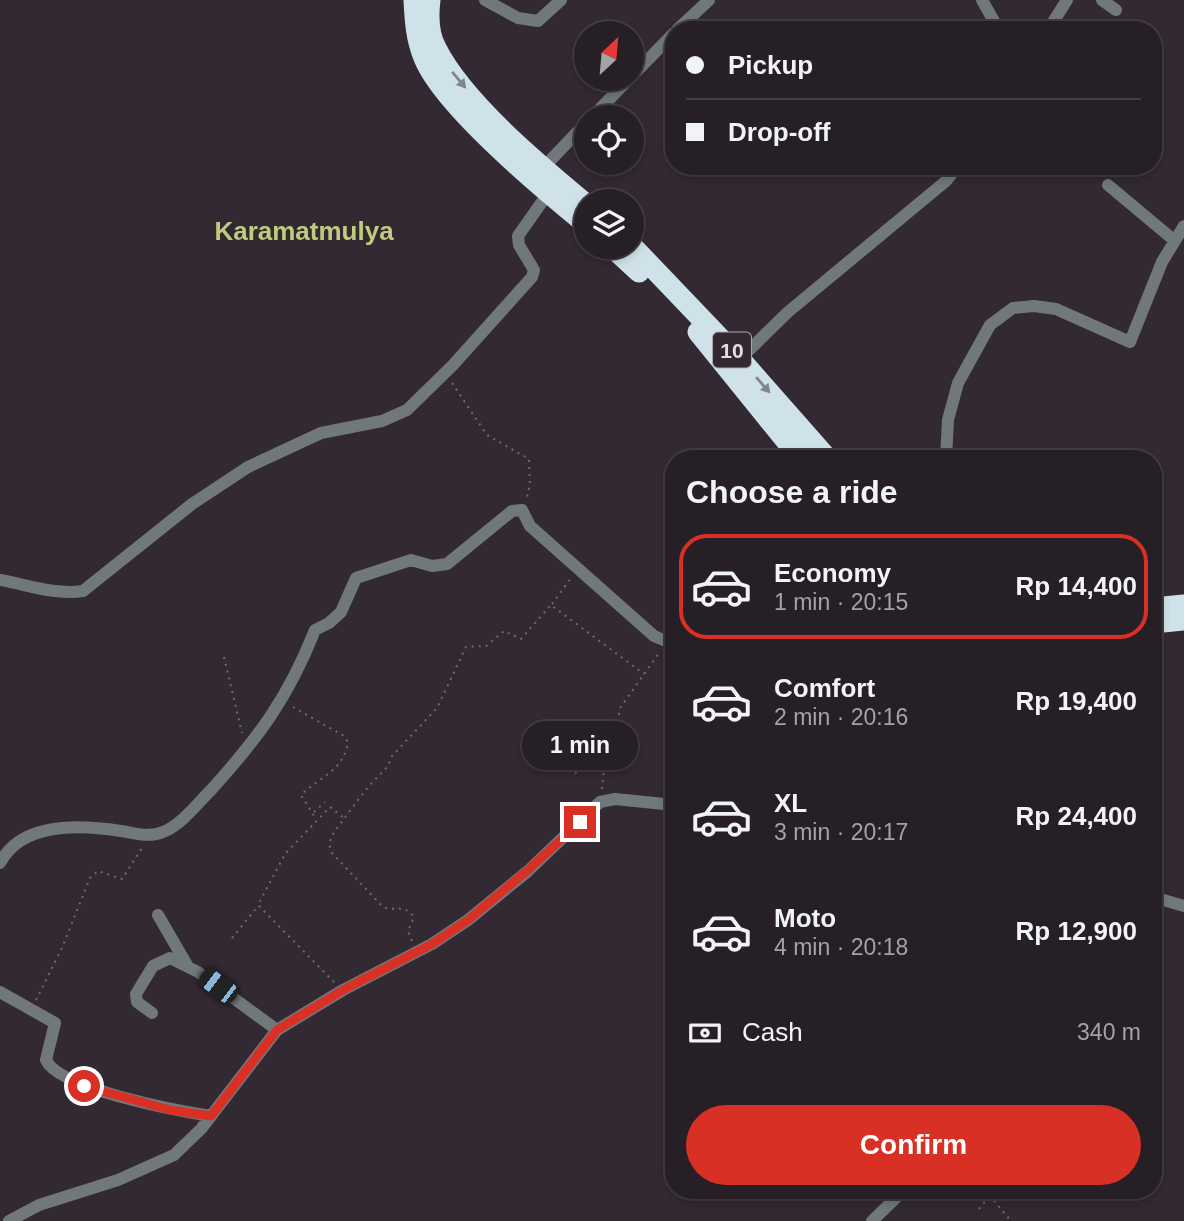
<!DOCTYPE html>
<html lang="en">
<head>
<meta charset="utf-8">
<style>
  body { margin:0; font-family:Helvetica,sans-serif; background:#2e272e; color:#f1f3f6; height:100vh; display:flex; flex-direction:column; font-size:26px; white-space:nowrap }
  * { box-sizing:border-box; margin:0 }
  p { font-size:23px; color:#a4a2a7 }
  .icon { flex:none; width:38px; height:38px; fill:none; stroke:currentColor; stroke-width:2; stroke-linecap:round; stroke-linejoin:round }
  .map { position:relative; flex:1; overflow:hidden }
  .drawer { position:absolute; left:665px; top:450px; width:497px; height:749px; display:flex; flex-direction:column; background:#261f26; border-radius:28px; box-shadow:0 4px 10px #0003,0 0 0 2px #423d43 }
  .drawer>* { flex:none }
  .hud { position:absolute; left:665px; top:21px; width:497px; height:154px; border-radius:28px; box-shadow:0 4px 10px #0003,0 0 0 2px #423d43; display:grid; align-content:center; height:154px; padding:0 21px; background:#261f26 }
  .needle { width:46px; rotate:26deg }
  .buttons { position:absolute; left:574px; top:21px; display:grid; gap:14px }
  .buttons a { display:grid; place-items:center; width:70px; height:70px; border-radius:50%; background:#261f26; box-shadow:0 4px 10px #0003,0 0 0 2px #423d43; font-size:35px }
  .end { position:absolute; width:32px; height:32px; margin:-16px; border:9px solid #d93025; background:#fff; box-shadow:0 0 0 4px #fff }
  .from { border-radius:50% }
  .bubble { position:absolute; height:49px; border-radius:24px; background:#261f26; box-shadow:0 4px 10px #0003,0 0 0 2px #423d43; font-size:23px; font-weight:700; line-height:49px; text-align:center }
  .car { position:absolute; width:21px; height:42px; margin:-21px -10px; border-radius:9px; box-shadow:0 0 5px 2px #0007; background:linear-gradient(#222 24%,#8ab4d8 0 40%,#222 0 76%,#8ab4d8 0 86%,#222 0) }
  .hud b { display:flex; align-items:center; gap:24px; height:66px; font-size:26px }
  .hud b+b { border-top:2px solid #423d43 }
  .hud i { width:18px; height:18px; background:#f1f3f6 }
  ul { padding:0; list-style:none }
  li { display:flex; align-items:center; gap:21px; height:105px; margin:0 14px 10px; padding:0 7px; border:4px solid transparent; border-radius:28px }
  li div { flex:1 }
  li b { display:block; font-size:26px }
  li em { font-style:normal; font-weight:700 }
  li.active { border-color:#d93025 }
  li>.icon { width:63px; height:63px; stroke-width:1.5 }
  h2 { padding:0 21px; font-size:32px; line-height:84px }
  .pay { display:flex; align-items:center; gap:18px; height:77px; padding:0 21px; font-size:26px }
  .pay p { margin-inline-start:auto }
  .cta { display:flex; gap:14px; margin-top:auto; padding:14px 21px }
  .cta a { flex:1; height:80px; border-radius:42px; background:#d93025; color:#fff; font-size:28px; font-weight:700; line-height:80px; text-align:center }
  .map>svg:first-child { display:block }
  .lines { fill:none; stroke-linecap:round; stroke-linejoin:round }
  .path { stroke:#726a73; stroke-width:2; stroke-dasharray:2 5; stroke-linecap:butt }
  .street { stroke:#71787b; stroke-width:12 }
  .highway { stroke:#d0e2e9; stroke-width:21 }
  .oneway { fill:#81868e }
  .route { stroke:#d93025; stroke-width:9 }
  .labels { text-anchor:middle; dominant-baseline:central; stroke-width:6; stroke-linejoin:round; paint-order:stroke }
  .shield { fill:#322933; stroke:#aea7ae; stroke-width:2 }
  .shield-label { font-size:21px; font-weight:bold; fill:#e3dde3 }
  .quarter-label { font-size:26px; font-weight:bold; fill:#c1ca7d; stroke:#322933 }
</style>
</head>
<body>
<div class="map">
<svg width="1184" height="1221" viewBox="0 0 1184 1221">
  <rect width="100%" height="100%" fill="#322933"/>
  <g class="lines">
    <!-- path -->
    <path class="path" d="M452,383l35,52 42,24 1,25 -3,13
      M552,604l19,-26
      M224,657l18,76
      M293,707l51,29 4,6c-4,29 -29,35 -47,53l15,24
      M571,730l33,27
      M575,773l29,-15
      M602,789l3,-31 10,-20 5,-30 39,-55
      M314,812l11,-10
      M232,938l26,-32
      M412,941l-4,-10 6,-14c-11,-14 -17,-5 -31,-10l-51,-54 -3,-9 5,-12 34,-45 20,-21 4,-10 45,-48 29,-61 20,-1 18,-15 17,8 30,-34 93,69
      M334,982l-76,-77 27,-51 45,-47 14,11
      M36,1000l26,-52 28,-70 8,-7 24,8 20,-31
      M985,1190l26,31
      M979,1209l8,-10"/>
    <!-- street -->
    <path class="street" d="M485,0l33,18 20,3 23,-21
      M982,0l17,30
      M1102,0l14,10
      M677,30l32,-30
      M1048,30l19,-30
      M632,76l42,-43
      M592,117l37,-38
      M992,166l6,5
      M544,167l42,-44
      M1108,185l67,56
      M740,359l48,-47 158,-131 12,-15
      M946,458l2,-38 10,-37 32,-58 23,-17 21,-2 22,3 74,33 32,-80 22,-36
      M0,580c29,5 53,15 83,11l109,-87 56,-37 73,-34 61,-12 25,-11 46,-45 79,-88 2,-7 -15,-25 -1,-9 33,-47
      M0,863c22,-42 81,-38 121,-32 14,2 28,7 42,1 18,-7 34,-28 48,-42 48,-53 77,-92 104,-160l14,-7 12,-11 15,-34 55,-18 21,6 15,-2 65,-53 10,-1 8,16 124,110 14,6 6,-7
      M1153,897l31,9
      M158,915l29,50
      M0,992l55,31 -9,37c13,29 133,51 165,56
      M152,1013l-15,-11 -1,-8 17,-28 17,-8 28,14 79,58
      M9,1221l30,-16 79,-25 56,-25 27,-26 76,-99 66,-40 89,-46 36,-24 60,-49 72,-69 15,-3 59,6
      M872,1221l32,-31"/>
    <!-- highway -->
    <path class="highway" d="M414,0c1,20 2,39 10,58 20,49 119,131 162,166
      M430,0c-2,16 -2,33 6,48 27,54 103,117 150,156
      M632,246l108,113 87,99
      M612,247l27,25
      M698,332l102,126
      M1153,608l31,-3
      M1153,623l31,-3"/>
  </g>
  <!-- one-way arrows -->
  <defs><path id="oneway-solid" d="M-6-.8H1V-3.2L6.5 0L1 3.2V.8H-6Z" transform="scale(1.75)"/></defs>
  <g class="oneway">
    <use href="#oneway-solid" transform="translate(459 80) rotate(50)"/>
    <use href="#oneway-solid" transform="translate(763 385) rotate(49)"/>
  </g>
  <g class="lines">
    <!-- route -->
    <path class="route" d="M84,1086l86,24 41,6 66,-86 66,-40 89,-46 36,-24 60,-50 52,-48"/>
  </g>
  <g class="labels">
    <!-- shield labels -->
    <rect class="shield" x="713" y="332.5" width="38" height="35" rx="5"/>
    <g class="shield-label">
      <text x="732" y="350">10</text>
    </g>
    <!-- quarter labels -->
    <g class="quarter-label">
      <text x="304" y="231">Karamatmulya</text>
    </g>
  </g>
</svg>
<div class="buttons">
<a><svg class="needle" viewBox="-14 -14 28 28"><path d="M0-13l5 13h-10z" fill="#e53935"/><path d="M0 13l5-13h-10z" fill="#a4a2a7"/></svg></a>
<a><svg class="icon" aria-label="locate" viewBox="0 0 24 24"><circle cx="12" cy="12" r="6"/><path d="M12 2v4M12 18v4M2 12h4M18 12h4"/></svg></a>
<a><svg class="icon" aria-label="layers" viewBox="0 0 24 24"><path d="M12 4l9 5-9 5-9-5zM3 14l9 5 9-5"/></svg></a>
</div>
<i class="end from" style="left:84px;top:1086px"></i>
<i class="end" style="left:580px;top:822px"></i>
<div class="bubble" style="left:522px;top:721px;width:116px">1 min</div>
<i class="car" style="left:218px;top:986px;rotate:307deg"></i>
<div class="hud">
<b><i class="from"></i>Pickup</b>
<b><i></i>Drop-off</b>
</div>
<section class="drawer">
<h2>Choose a ride</h2>
<ul>
<li class="active"><svg class="icon" aria-label="car" viewBox="0 0 24 24"><path d="M5 17H2v-5l4-1 3-4h7l3 4 3 1v5h-3M9 17h6M6 11h13"/><circle cx="7" cy="17" r="2"/><circle cx="17" cy="17" r="2"/></svg><div><b>Economy</b><p>1 min · 20:15</p></div><em>Rp 14,400</em></li>
<li><svg class="icon" aria-label="car" viewBox="0 0 24 24"><path d="M5 17H2v-5l4-1 3-4h7l3 4 3 1v5h-3M9 17h6M6 11h13"/><circle cx="7" cy="17" r="2"/><circle cx="17" cy="17" r="2"/></svg><div><b>Comfort</b><p>2 min · 20:16</p></div><em>Rp 19,400</em></li>
<li><svg class="icon" aria-label="car" viewBox="0 0 24 24"><path d="M5 17H2v-5l4-1 3-4h7l3 4 3 1v5h-3M9 17h6M6 11h13"/><circle cx="7" cy="17" r="2"/><circle cx="17" cy="17" r="2"/></svg><div><b>XL</b><p>3 min · 20:17</p></div><em>Rp 24,400</em></li>
<li><svg class="icon" aria-label="car" viewBox="0 0 24 24"><path d="M5 17H2v-5l4-1 3-4h7l3 4 3 1v5h-3M9 17h6M6 11h13"/><circle cx="7" cy="17" r="2"/><circle cx="17" cy="17" r="2"/></svg><div><b>Moto</b><p>4 min · 20:18</p></div><em>Rp 12,900</em></li>
</ul>
<div class="pay"><svg class="icon" aria-label="cash" viewBox="0 0 24 24"><path d="M3 7h18v10H3z"/><circle cx="12" cy="12" r="2"/></svg>Cash<p>340 m</p></div>
<div class="cta"><a>Confirm</a></div>
</section>
</div>
</body>
</html>
